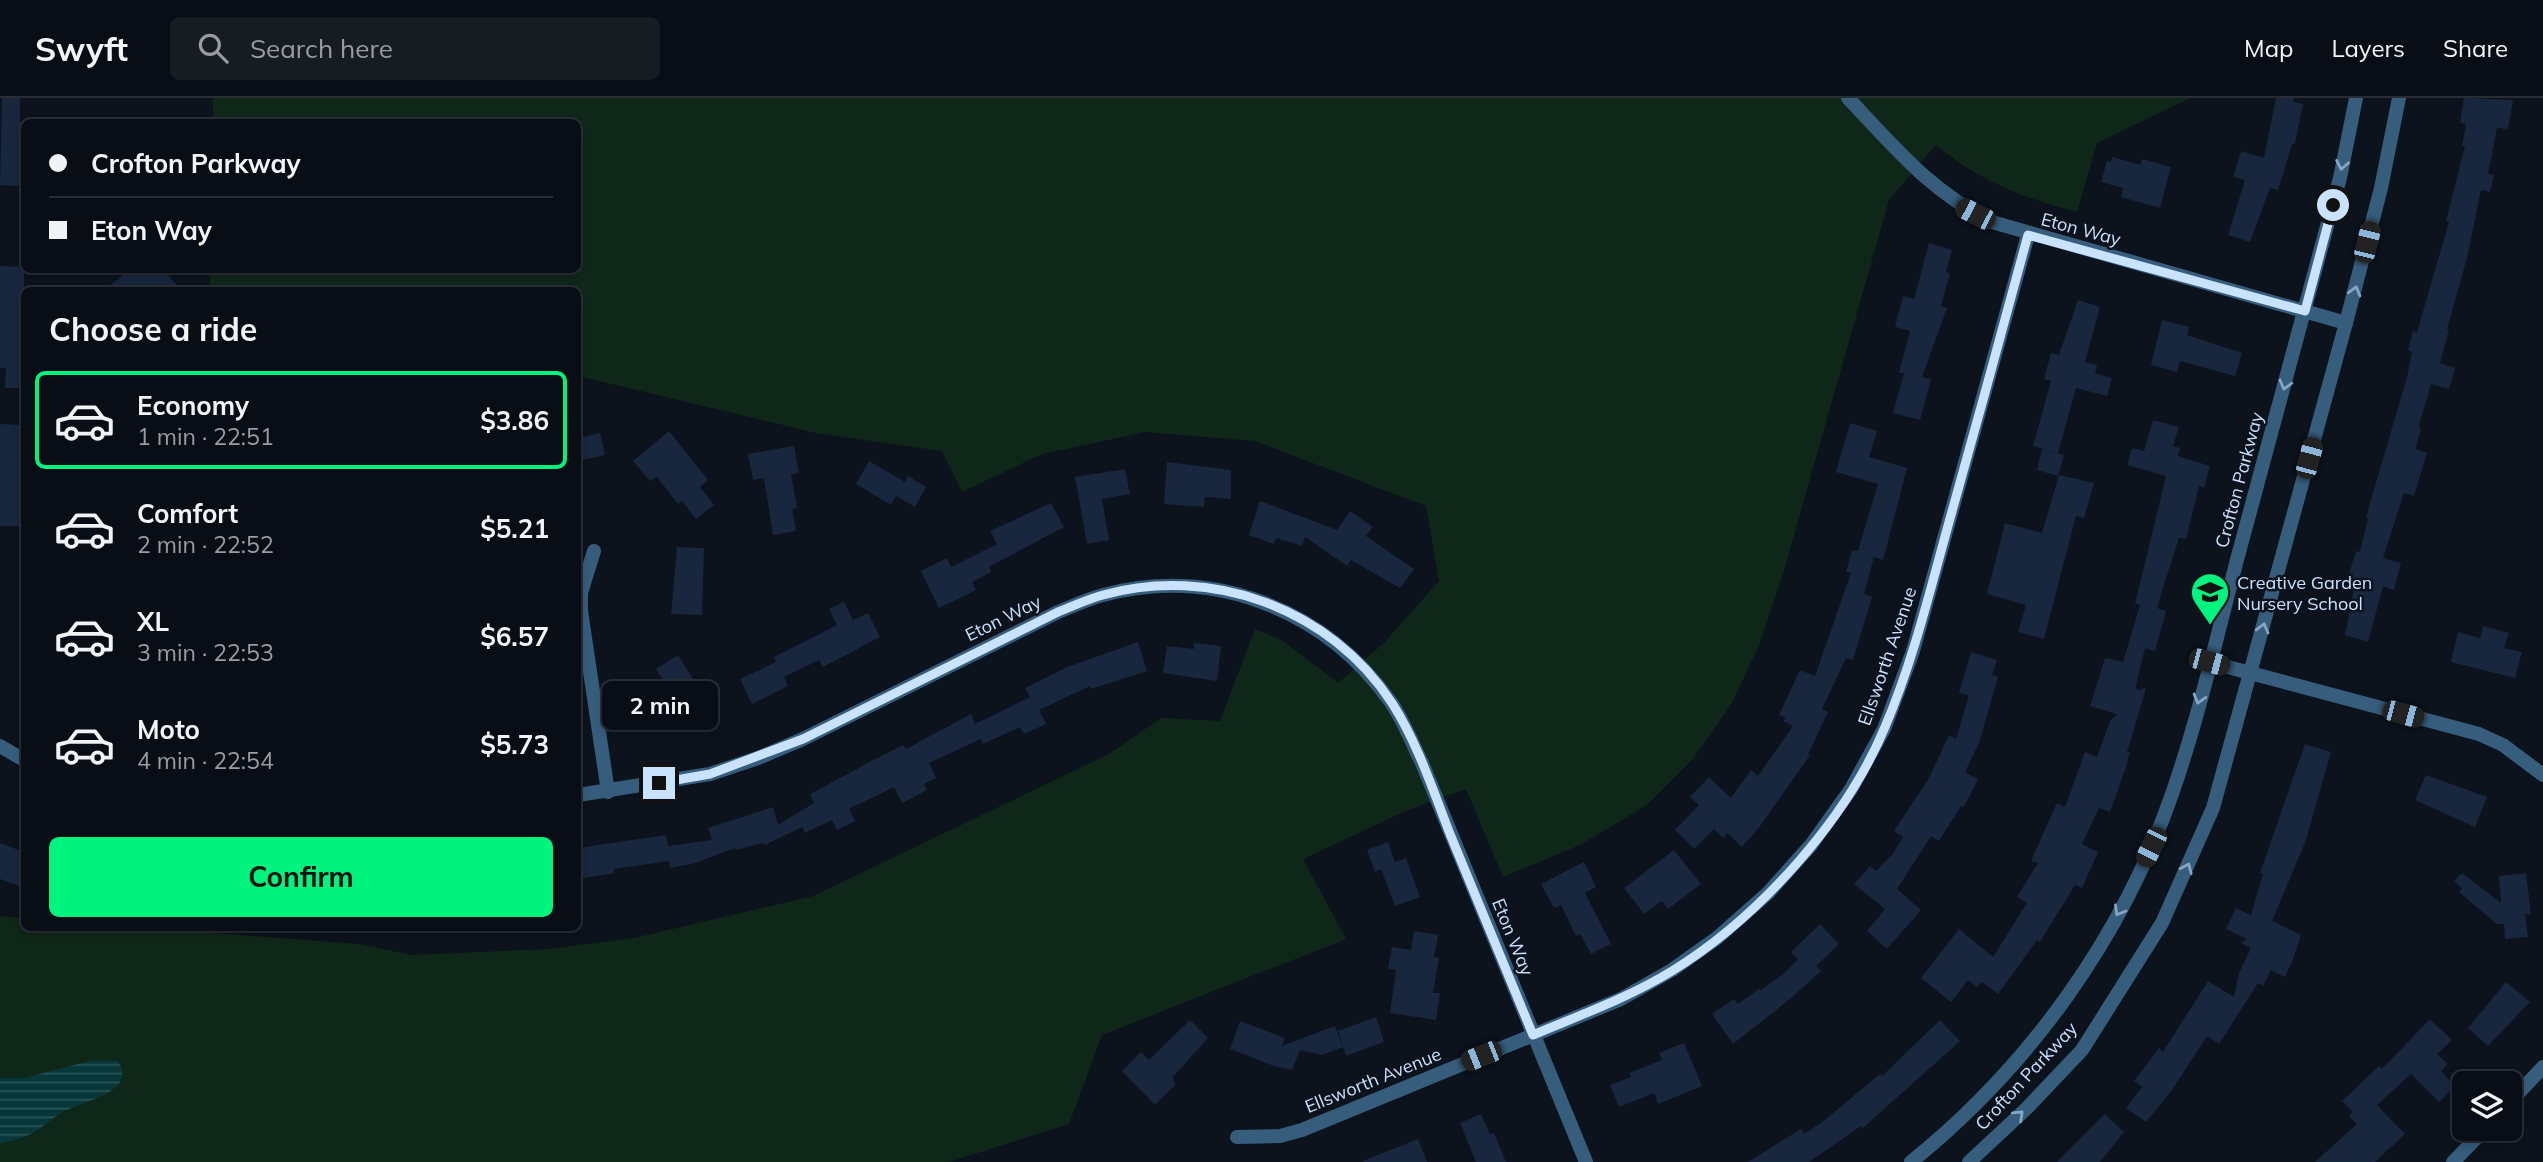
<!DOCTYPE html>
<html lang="en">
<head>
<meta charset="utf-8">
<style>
  body { margin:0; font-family:Mulish,sans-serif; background:#171c23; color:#f1f3f6; height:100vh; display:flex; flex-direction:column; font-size:26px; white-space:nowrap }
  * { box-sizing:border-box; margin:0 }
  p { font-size:23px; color:#999ca1 }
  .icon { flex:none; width:38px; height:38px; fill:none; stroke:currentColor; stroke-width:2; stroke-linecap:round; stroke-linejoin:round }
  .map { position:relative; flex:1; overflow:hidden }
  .drawer { position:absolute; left:21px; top:189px; width:560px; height:644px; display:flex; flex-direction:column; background:#090e16; border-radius:10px; box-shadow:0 4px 10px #0003,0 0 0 2px #292e35 }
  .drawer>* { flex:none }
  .hud { position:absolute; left:21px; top:21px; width:560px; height:154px; border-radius:10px; box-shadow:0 4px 10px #0003,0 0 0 2px #292e35; display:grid; align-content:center; height:154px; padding:0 28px; background:#090e16 }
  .controls { position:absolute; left:2452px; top:973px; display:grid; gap:14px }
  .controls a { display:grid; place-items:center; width:70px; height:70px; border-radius:10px; background:#090e16; box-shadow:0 4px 10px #0003,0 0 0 2px #292e35; font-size:35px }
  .end { position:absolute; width:32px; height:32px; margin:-16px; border:9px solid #c8e2ff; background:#111; box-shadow:0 0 0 4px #111 }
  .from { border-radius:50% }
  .bubble { position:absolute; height:49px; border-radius:10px; background:#090e16; box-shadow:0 4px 10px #0003,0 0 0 2px #292e35; font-size:23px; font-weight:700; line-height:49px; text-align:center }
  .car { position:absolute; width:21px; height:42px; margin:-21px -10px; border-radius:9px; box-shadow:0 0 5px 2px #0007; background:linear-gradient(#222 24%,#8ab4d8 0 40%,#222 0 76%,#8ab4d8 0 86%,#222 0) }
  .hud b { display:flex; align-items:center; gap:24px; height:66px; font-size:26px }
  .hud b+b { border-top:2px solid #292e35 }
  .hud i { width:18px; height:18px; background:#f1f3f6 }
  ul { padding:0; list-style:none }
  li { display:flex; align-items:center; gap:21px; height:98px; margin:0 14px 10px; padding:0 14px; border:4px solid transparent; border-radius:10px }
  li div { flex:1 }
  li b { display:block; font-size:26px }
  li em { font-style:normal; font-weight:700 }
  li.on { border-color:#00f37d }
  li>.icon { width:63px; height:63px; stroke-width:1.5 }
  h2 { padding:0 28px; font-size:32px; line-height:84px }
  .action { display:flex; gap:14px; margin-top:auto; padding:14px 28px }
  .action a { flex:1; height:80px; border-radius:10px; background:#00f37d; color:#111; font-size:28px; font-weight:700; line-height:80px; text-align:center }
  header { display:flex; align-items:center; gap:42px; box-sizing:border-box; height:98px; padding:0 35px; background:#090e16; border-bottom:2px solid #292e35 }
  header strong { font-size:33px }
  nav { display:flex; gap:38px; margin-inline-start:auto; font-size:24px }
  .search { width:490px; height:63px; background:#171c23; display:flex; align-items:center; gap:18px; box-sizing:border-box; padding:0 24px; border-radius:10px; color:#999ca1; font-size:26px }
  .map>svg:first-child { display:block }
  .green { fill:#0f2718 }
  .water { fill:url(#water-rules) }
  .building { fill:#18263e }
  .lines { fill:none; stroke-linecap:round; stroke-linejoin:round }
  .minor { stroke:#365d7c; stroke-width:14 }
  .tertiary { stroke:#365d7c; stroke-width:14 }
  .oneway { stroke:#86a6c4 }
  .route { stroke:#c8e2ff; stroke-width:9 }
  .labels { text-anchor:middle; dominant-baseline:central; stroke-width:5; stroke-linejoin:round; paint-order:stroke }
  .street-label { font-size:18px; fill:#c8e2ff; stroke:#0c131d }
  .poi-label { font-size:18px; fill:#c8e2ff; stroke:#0c131d; text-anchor:start }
</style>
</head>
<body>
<header>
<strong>Swyft</strong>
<div class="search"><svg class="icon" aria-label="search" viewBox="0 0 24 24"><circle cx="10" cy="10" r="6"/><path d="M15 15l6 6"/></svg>Search here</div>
<nav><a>Map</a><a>Layers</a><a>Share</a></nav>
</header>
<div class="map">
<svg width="2543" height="1064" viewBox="0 0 2543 1064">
  <defs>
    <pattern id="water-rules" width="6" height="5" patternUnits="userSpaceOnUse" patternTransform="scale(1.75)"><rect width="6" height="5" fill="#083739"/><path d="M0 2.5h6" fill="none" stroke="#2a5457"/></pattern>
  </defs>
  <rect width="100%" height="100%" fill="#0c131d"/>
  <!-- green -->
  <path class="green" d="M213,0h1977l-93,45 -20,69c-54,-14 -98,-31 -141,-67l-47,55 -106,374 -24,71 -27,58 -39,56 -46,46 -65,39 -79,33 -37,-88 -58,21 -105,49 43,80 -244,96 -33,89 -120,38h-949v-246l24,2v10h122l213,16 53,11 137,-6 85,-11 179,-42 296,-142 52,-36 59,3 35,-92 28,12 55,42 46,-40 55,-62 -13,-75 -171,-65 -110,-9 -103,22 -80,38 -20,-41 -126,-18 -238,-57v-86h-368v-20h368v-148h-365z"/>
  <!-- water -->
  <path class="water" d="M93,962l25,1c20,32 -36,40 -55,51 -25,16 -32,27 -63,31v-65h24z"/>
  <!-- building -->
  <path class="building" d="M2,0h18v88l-20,-1z
    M2276,0h18l-1,4 10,2 -8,40h-3l-14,46 -8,-2 -20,54 -22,-7 17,-55 -12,-3 8,-26 23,7z
    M2464,0l49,2 -5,29 -11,-1 -9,46 6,1 -4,17 -9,-2 -14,68 -20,71 2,1 -9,33 15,5 -6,21 -18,-5 -12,41 2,5 -6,19 12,4 -13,43 -10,-3 -21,65 18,5 -7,27 -11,-4 -15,56 -23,-7 11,-56 -8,-2 8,-26 4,1 8,-34 -2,-1 41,-140 5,-25 -4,-2 5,-19 4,1 32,-110 -3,-1 19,-75h-3l4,-22 -6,-1z
    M2112,59l28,8 2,-6 29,8 -11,41 -39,-11 2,-9 -22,-6 6,-21 4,1z
    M1929,145l23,7 -6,22 4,1 -9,33 6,2 -25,69 9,2 -11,41 -27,-7 11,-40h-5l11,-42 -15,-4 8,-31 11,3z
    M0,168l24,1v121h-19l1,-20h-6z
    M130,172h34l17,20h-77z
    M2078,202l22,7 -15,55 12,3 -2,8 17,5 -5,18 -31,-8 -18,65 -25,-7 18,-65 -7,-2 7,-26 8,2z
    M2162,222l27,7 -2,8 55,18 -7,23 -55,-15 -3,11 -26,-7z
    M2153,322l26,7 -6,19 7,2 -2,8 32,10 -6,22 -5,-2 -13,53 -7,-1 -17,53 -5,17 9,3 -11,40 -10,-3 -10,41 6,1 4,-3v5l-18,60h3l-4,15 -16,45 -11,-4 -17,36 16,8 -16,36 -7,-3 -35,57 -3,-2 -39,54 -16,-12 -5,5 -9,-7 -17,22 -30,-24 38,-49 34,28 34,-54 -10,-6 21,-34 -7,-2 26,-58 8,4 20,-55 12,5 13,-36 7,-7 -27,-8 15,-48 18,4 17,-57 -5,-1 31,-128 -39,-11 5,-17 12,3z
    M1850,325l27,8 -8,26 38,11 -24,92 -9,-3 -10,37 8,3 -19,63 -7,-2 -24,51 6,3 -20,42 2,1 -52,74 -16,18 -15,-14 -4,5 -9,-9 -20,20 -19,-19 24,-25 -9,-8 19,-20 22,21 20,-28 7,6 35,-50 -10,-5 3,-3 -7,-3 21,-45 15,6 36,-103 -5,-1 6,-22 6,1 20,-67 -42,-12z
    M0,326l24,1v101h-24z
    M669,333l39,49 -8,7 14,18 -18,14 -14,-18 -4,3 -21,-27 -7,4 -17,-20z
    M600,335l5,22 -27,6v-23z
    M794,348l5,27 -8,2 6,33 -5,1 4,22 -23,4 -9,-57 -11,2 -5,-26z
    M2042,351l22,6 -6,21 -21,-6z
    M869,363l36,21 3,-6 18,11 -11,20 -19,-11 -5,9 -35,-21z
    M1167,364l64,8v29l-26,-2 -1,10 -40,-3z
    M1125,371l5,25 -28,5 7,41 -22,4 -12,-67z
    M2059,377l35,8 -10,35 -8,-2 -32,123 -26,-7 8,-27 -39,-11 18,-71 37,10z
    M1260,403l77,29 13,-19 23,16 -7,9 48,33 -14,19 -49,-28 -4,6 -42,-29 -3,9 -26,-8 -2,6 -25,-9z
    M1051,405l13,24 -75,40 2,5 -19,10 4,8 -37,18 -18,-37 26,-13 4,9 46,-23 -7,-13z
    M677,449l27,1 -2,67 -31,-1z
    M844,504l9,18 15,-7 12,24 -57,30 -4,-7 -35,17 4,9 -36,18 -12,-25 36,-17 -2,-5 63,-32 -8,-16z
    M2483,528l26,7 -5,15 18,4 -7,26 -64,-16 7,-30 22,6z
    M1138,544l9,29 -56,18 -1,-3 -51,24 7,14 -22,10 -4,-7 -37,17 -2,-5 -52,24 7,15 -12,6 3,6 -25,13 -8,-16 -45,22 6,12 -18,9 -5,-10 -27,13 -3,-6 -37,18 -2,-2 -27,7 -1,-2 -43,16 -22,4 -1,-7 -55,8v4l-36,6v-31l88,-13 2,11 44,-6 -4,-12 65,-21 5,18 36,-22 -4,-9 71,-38 22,-11 3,4 65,-35 4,10 55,-27 -5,-9 42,-21z
    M1194,545l27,3 -4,35 -54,-8 4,-27 27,3z
    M1971,554l26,8 -5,15 6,2 -19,66 -14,29 13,7 -14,28 -3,-1 -22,35 -8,-5 -34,53 24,21 -34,39 -20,-18 18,-22 -31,-25 16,-18 6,5 16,-16 11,-18 -9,-6 35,-53 20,-43 7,4 13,-44 -10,-2z
    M678,557l22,35 6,-4 11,19 -19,12 -11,-17 -9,4 -22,-35z
    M2305,646l26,8 -25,88 -34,81 29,14 -8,24 -8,18 -14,-7 -8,16 -5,-3 -39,61 -12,-8 -35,54 -26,32 -20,-14 16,-21 -8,-6 25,-33 4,4 45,-71 26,16 5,-24 12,-25 -10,-5 6,-4 -21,-10 10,-21 15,7 12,-41 -3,-1z
    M2426,677l61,22 -12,30 -60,-27z
    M1388,744l7,20 11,-4 14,39 -25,9 -14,-37 -6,3 -8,-22z
    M0,745l24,9v36l-24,-9z
    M1674,752l27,34 -33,25 -6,-8 -18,13 -20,-26z
    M1584,764l12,25 -11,6 26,51 -20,10 -11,-20 -4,2 -15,-31 -7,3 -13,-24z
    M2462,775l39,30 -2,-27 27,-3 5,41h-6l3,23 -23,2 -1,-15h-7l-38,-32 3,-3 -8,-8z
    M1820,826l19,20 -23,22 5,5 -31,28 -57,45 -21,-30 22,-15 4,5 22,-16 1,2 22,-16 15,-15 -7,-7z
    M1414,833l24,4 -4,22 5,1 -6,35h7l-4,27 -46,-7 6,-43 -8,-1 4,-22 19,3z
    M2506,884l24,20 -42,44 -20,-18z
    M1376,919l8,25 -38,14 -8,-25z
    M2430,921l22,21 -15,14 11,10 -7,7 14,15 -16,16 -28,-28 -34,31 28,29 -30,28h-60l42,-38 -8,-8 4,-4 -11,-11 37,-35 3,3z
    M1190,922l18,18 -35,39 2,8 -20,20 -33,-34 19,-19 8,8z
    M1940,922l20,21 -97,87 -2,-2 -52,36h-61l53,-33 3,5 17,-11 59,-49 2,2z
    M1240,923l45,17 -3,8 53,-20 8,21 -21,8 -22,-5 -8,20 -18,-4 -44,-17z
    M1684,945l18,43 -44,18 -4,-11 -35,14 -9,-22 21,-8 -2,-4 33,-13 -3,-7z
    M1481,1016l9,20 4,-1 12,29h-30l-16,-39z
    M2105,1016l19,18 -24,30h-43z
    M1418,1041l9,23h-64v-1z"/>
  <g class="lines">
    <!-- minor -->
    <path class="minor" d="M1848,0c46,49 83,94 144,124l354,101
      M594,453l-13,42v18l27,181
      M2209,564l270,72 24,11 40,30
      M0,648l24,14
      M578,697l132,-21 48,-16 45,-19 255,-127c15,-6 30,-13 45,-17 111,-29 221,14 287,106 13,18 22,42 32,62l164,399
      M2510,1004l33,-35
      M1237,1039l43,-1 22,-6 319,-131 51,-29 45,-32 51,-45 43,-48 40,-56 33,-60 29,-78 115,-416
      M2453,1064l32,-33"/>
    <!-- tertiary -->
    <path class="tertiary" d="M1911,1064c118,-95 211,-224 261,-368 27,-77 45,-159 66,-238 35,-126 69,-252 102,-378l16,-80
      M1969,1064l58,-54 55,-58 80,-127 51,-115 133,-485 35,-135 18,-90"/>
  </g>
  <!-- one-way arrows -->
  <defs><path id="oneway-chevron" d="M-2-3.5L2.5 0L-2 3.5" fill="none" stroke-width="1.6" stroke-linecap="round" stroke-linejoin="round" transform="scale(1.75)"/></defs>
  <g class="oneway">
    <use href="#oneway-chevron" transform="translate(2342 67) rotate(101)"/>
    <use href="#oneway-chevron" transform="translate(2355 193) rotate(-75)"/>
    <use href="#oneway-chevron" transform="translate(2285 287) rotate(105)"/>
    <use href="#oneway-chevron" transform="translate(2263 530) rotate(-75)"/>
    <use href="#oneway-chevron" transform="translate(2199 601) rotate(106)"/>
    <use href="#oneway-chevron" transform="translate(2187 770) rotate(-66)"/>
    <use href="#oneway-chevron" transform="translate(2119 813) rotate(120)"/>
    <use href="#oneway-chevron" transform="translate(2019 1017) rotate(-43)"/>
  </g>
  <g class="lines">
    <!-- route -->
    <path class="route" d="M659,685l51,-9 93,-35 255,-127c15,-6 30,-13 45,-17 108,-30 227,13 289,108 25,39 41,87 58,131 28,67 56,134 83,201 47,-20 95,-37 139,-64 86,-53 174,-150 213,-244 29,-68 46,-141 66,-212 26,-93 52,-187 77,-280l277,76 28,-106"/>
  </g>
  <!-- icons -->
  <defs>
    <g id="school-pin" transform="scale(2.0125)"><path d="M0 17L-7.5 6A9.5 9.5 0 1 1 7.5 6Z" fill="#00f37d" stroke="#0c131d"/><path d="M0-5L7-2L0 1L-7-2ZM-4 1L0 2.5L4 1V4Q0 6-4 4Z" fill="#111"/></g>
  </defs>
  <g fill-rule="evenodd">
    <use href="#school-pin" x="2210" y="494"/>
  </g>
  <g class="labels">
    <!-- street labels -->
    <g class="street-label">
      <text transform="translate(2081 131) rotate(15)">Eton Way</text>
      <text transform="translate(2239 382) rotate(-75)">Crofton Parkway</text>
      <text transform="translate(1003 520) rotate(-26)">Eton Way</text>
      <text transform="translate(1887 558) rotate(-71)">Ellsworth Avenue</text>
      <text transform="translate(1513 839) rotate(68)">Eton Way</text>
      <text transform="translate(2026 978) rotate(-47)">Crofton Parkway</text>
      <text transform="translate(1373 982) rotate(-22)">Ellsworth Avenue</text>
    </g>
    <!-- poi labels -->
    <g class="poi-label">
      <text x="2237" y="484">Creative Garden<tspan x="2237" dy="21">Nursery School</tspan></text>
    </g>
  </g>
</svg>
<div class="controls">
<a><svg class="icon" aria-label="layers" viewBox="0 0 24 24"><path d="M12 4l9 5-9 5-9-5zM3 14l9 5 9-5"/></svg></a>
</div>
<i class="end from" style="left:2333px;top:107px"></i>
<i class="end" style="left:659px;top:685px"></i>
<div class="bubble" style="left:602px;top:583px;width:116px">2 min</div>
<i class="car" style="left:1975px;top:116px;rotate:297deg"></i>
<i class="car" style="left:2367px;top:144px;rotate:14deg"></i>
<i class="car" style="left:2309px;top:360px;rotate:15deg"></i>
<i class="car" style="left:2209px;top:564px;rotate:105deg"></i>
<i class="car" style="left:2403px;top:616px;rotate:105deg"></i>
<i class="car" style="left:2151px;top:749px;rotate:206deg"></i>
<i class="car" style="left:1481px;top:958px;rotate:248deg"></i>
<div class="hud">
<b><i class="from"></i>Crofton Parkway</b>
<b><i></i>Eton Way</b>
</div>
<section class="drawer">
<h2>Choose a ride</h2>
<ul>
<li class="on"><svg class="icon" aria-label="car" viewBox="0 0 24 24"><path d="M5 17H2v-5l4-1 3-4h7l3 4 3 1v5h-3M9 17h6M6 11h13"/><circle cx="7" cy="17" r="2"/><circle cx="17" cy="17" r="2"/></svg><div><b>Economy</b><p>1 min · 22:51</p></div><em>$3.86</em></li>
<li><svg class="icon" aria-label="car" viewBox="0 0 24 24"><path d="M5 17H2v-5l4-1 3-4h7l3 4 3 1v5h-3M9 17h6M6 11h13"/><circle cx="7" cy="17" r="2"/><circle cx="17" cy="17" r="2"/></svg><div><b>Comfort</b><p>2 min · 22:52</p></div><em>$5.21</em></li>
<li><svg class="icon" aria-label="car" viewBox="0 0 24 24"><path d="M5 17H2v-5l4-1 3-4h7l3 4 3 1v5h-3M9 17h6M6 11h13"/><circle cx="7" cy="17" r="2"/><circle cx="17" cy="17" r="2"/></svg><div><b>XL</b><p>3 min · 22:53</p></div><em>$6.57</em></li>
<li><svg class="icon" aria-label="car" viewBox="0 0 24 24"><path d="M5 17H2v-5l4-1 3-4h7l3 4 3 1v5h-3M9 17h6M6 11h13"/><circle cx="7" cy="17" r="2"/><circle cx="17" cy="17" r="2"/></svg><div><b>Moto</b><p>4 min · 22:54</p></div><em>$5.73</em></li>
</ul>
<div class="action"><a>Confirm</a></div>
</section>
</div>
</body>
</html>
